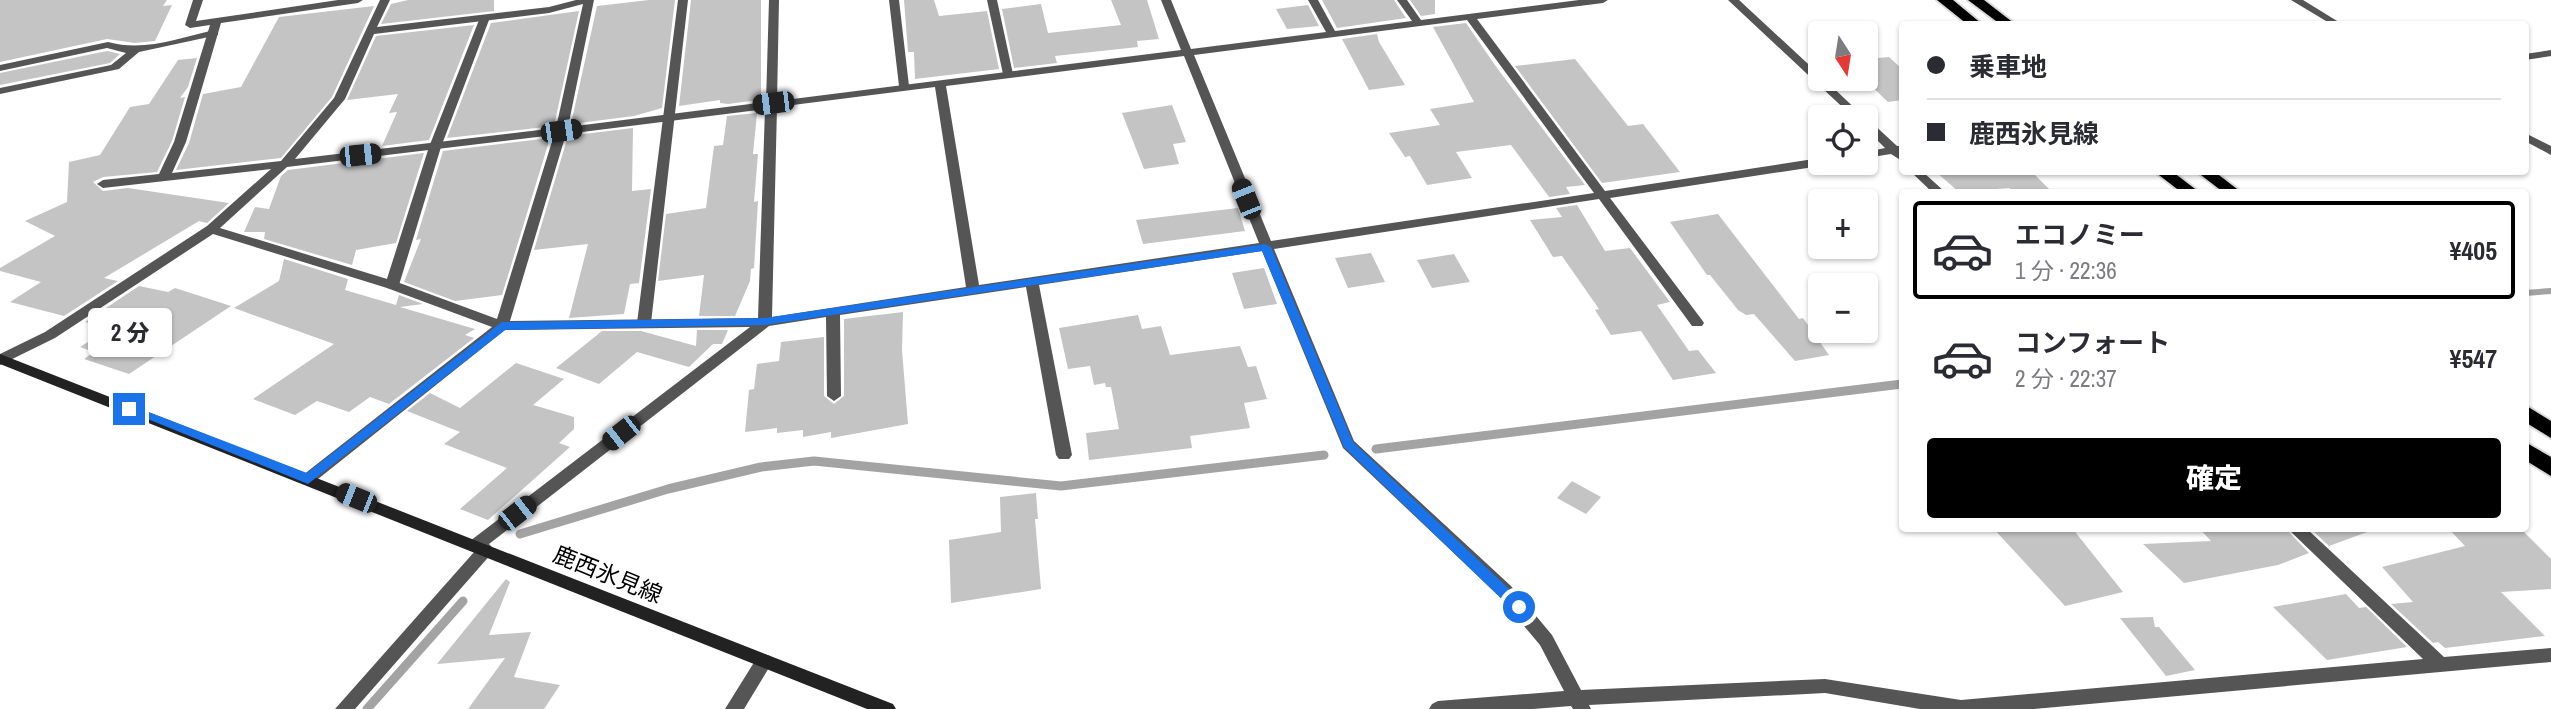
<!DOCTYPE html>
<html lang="ja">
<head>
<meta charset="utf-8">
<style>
  body { margin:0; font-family:"Archivo Narrow","Noto Sans JP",sans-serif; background:#f2f2f3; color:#2b2b33; height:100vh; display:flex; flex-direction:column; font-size:26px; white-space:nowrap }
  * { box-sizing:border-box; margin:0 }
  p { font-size:23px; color:#7c7c81 }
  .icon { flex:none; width:38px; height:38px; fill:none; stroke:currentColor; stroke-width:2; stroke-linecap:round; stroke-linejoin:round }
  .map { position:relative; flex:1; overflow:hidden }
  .side { position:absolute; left:1899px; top:189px; width:630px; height:343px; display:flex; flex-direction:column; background:#fff; border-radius:7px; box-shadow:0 2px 5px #0004 }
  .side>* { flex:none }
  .guide { position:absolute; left:1899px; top:21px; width:630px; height:154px; border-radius:7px; box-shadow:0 2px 5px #0004; display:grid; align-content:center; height:154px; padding:0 28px; background:#fff }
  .needle { width:46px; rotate:168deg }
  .fabs { position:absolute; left:1808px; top:21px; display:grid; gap:14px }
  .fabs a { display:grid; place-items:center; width:70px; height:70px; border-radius:7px; background:#fff; box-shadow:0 2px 5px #0004; font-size:35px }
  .end { position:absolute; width:32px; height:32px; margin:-16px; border:9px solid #1a73e8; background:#fff; box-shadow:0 0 0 4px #fff }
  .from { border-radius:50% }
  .bubble { position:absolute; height:49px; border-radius:7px; background:#fff; box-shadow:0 2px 5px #0004; font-size:23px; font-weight:800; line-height:49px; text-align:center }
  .car { position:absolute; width:21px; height:42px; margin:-21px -10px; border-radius:9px; box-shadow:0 0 5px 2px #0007; background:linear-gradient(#222 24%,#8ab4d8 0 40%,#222 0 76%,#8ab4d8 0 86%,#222 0) }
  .guide b { display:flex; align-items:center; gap:24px; height:66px; font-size:26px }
  .guide b+b { border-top:2px solid #e1e1e2 }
  .guide i { width:18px; height:18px; background:#2b2b33 }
  ul { padding:12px 0 0; list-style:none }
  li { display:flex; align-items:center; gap:21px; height:98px; margin:0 14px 10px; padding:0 14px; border:4px solid transparent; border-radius:7px }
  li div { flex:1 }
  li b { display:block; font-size:26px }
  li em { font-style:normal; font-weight:800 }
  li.active { border-color:#000 }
  li>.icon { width:63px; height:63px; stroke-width:1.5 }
  .primary-button { display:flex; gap:14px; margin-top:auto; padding:14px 28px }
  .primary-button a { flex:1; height:80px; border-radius:7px; background:#000; color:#fff; font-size:28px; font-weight:800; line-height:80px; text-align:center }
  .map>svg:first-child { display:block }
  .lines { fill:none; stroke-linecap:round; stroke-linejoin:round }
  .stream-far1 { stroke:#a3a3a3; stroke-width:6 }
  .stream { stroke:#a3a3a3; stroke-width:9 }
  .building { fill:#c4c4c4 }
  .trunk-casing { stroke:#dbdbdb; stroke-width:4 }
  .service { fill:#555; fill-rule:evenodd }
  .minor { fill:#555; fill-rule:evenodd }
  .secondary { fill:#222; fill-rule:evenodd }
  .trunk { fill:#000; fill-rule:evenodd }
  .route { fill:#1a73e8 }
  .labels { text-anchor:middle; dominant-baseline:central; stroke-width:5; stroke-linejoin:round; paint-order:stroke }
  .street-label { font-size:23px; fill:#000; stroke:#fff }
</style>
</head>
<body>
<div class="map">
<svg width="2551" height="709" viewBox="0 0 2551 709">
  <rect width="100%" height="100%" fill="#fff"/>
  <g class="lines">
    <!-- stream-far1 -->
    <path class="stream-far1" d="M2525,293l26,-2"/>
    <!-- stream -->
    <path class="stream" d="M1376,449l526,-65
      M520,534l148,-45 93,-22 53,-6 247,25 263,-31
      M367,709l96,-108"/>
  </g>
  <!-- building -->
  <path class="building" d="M0,0h167l-4,6 9,-1 -17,36 -20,2 -28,-4 -107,23z
    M408,0h86v11l-113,13 10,-20z
    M649,0h26l-13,108 -28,8 -63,8 26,-118z
    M691,0h70v98l-3,2 -30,4 -8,-1v-3l-41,6z
    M904,0h30l5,16 48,-5 12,58 -84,10 -1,-27h-6z
    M1111,0h36l12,39 -22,2 1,6 -83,9 2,7 -43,5 -12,-59 39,-5 7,29 73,-8z
    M1322,0h72l12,18 -69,10z
    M1410,0h25v14l-14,2z
    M1308,5l11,21 -32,3 -11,-20z
    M374,6l-42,91 -51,61 -105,12 13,-27 14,-49 38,-7 38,-70z
    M579,11l-25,115 -107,12 44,-115z
    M1466,23l31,45 88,117 -19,2 4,7 -21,3 -38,-52 -55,7 16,26 -45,7 -17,-29 -5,1 -16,-24 51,-8 -10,-16 44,-7 -41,-75z
    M474,25l-45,115 -47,6 15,-34 -8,1 9,-19 -51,6 29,-64z
    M1377,34l2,8 26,43 -36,5 -27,-51z
    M107,51l13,3 -10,9 -110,22v-12z
    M1889,57l13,12v31l-14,2 -22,-21v-22z
    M197,58l-9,29 -8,11 5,-1 -13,44 -15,31 -54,5 -10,5 10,9 25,-3 101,15 -22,20 -8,-2 -95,57 14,3 -54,35 -54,-14 31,-20 -41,-11v-3l55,-32 -30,-15 42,-19 2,-40 31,-7 30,-48 19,-3 29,-44z
    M1575,59l53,67 15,-2 37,48 -78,11 -87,-117z
    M1172,105l14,37 -13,2 6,20 -35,5 -22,-56z
    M757,113l-4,41h5l-4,48 4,-1 -4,67 -3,1 -1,12 -15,35h-36l5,-41 -46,6 8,-67 40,-6 8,-62 9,-1 4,-29z
    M633,128l-1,63 19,-2 -12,94 -9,1 -6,30 -55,4 19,-74 -54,6 34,-114z
    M550,138l-48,157 -47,6 -51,-19 17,-43 -5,1 27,-89z
    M424,153l-28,90 -40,7 -4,15 -88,-26 1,-7h-21l11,-25 14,2 12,-33 7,-6z
    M1936,172h96l20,20h-37l-6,-4 -50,4z
    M1577,205l28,46 25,-3 40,54 -13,3 32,46 9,-1 18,23 -43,7 -32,-49 -30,4 -16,-25 4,-1 -37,-53 -9,1 -23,-37 32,-3 -6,-9z
    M1238,208l7,23 -102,13 -7,-24z
    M1718,214l81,105 4,-1 26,37 -34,6 -41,-47 -8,1 -8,-5 -28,-35h-3l-37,-53z
    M1371,253l14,29 -37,6 -13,-30z
    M1454,254l16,28 -38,6 -15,-28z
    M284,259l64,20 -3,11 51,15 3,-10 24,9 -23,3 75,22 -10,6 9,3 -85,66 -19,-7 -21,15 -32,-11 -22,14 -42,-16 81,-55 -100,-36 45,-27z
    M1264,268l13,36 -33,5 -12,-36z
    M139,286l29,6 7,-4 56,18 -102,68 -45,-15 10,-7 -14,-5 30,-19 -25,-6z
    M903,312l-1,38 6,74 -77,14v-6l-28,5v-7l-26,3v-5l-32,4 4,-42 5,-1 3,-25 22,-3 2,-19 43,-5v59l10,8 10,-8v-77z
    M1138,315l4,14 19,-3 9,29 70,-9 8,21 8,-1 11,33 -23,4 6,25 -60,8 2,12 -103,12 -3,-27 33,-4 -8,-42h-5l-1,-4 -11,2 -4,-19 -22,3 -9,-41z
    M697,330h31l-6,14h-9l-24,23 -52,-15 -38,32 -43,-16 46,-37h39l55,15z
    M516,363l48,16 -31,26 41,12v12l-15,14 11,4 -82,73 -28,-11 47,-41 -63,-24 16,-12 -53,-21 23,-18 30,15z
    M1572,481l29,16 -15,17 -29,-16z
    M1036,493l2,26h-3l6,70 -90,14 -2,-63 52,-8 -1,-35z
    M1993,528h79l51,64 -58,14z
    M2199,528h86l24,25 -31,12 -94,18 -41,-39 68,-3z
    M2310,528h59l1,3 -41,15z
    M2448,528h72l31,31v30l-50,3 44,44 -100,12 -7,-6 -5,1 -42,-39 22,-2 -31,-35 83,-21z
    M506,579l4,3 -21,53 42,-3 -17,45 46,8 -16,24h-76l37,-51 -68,6z
    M2346,594l13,14 7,-1 41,40 -80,13 -54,-53z
    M2153,617l2,10h4l36,43 -29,6 -46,-58z"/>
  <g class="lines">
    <!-- trunk casing -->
    <g class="trunk-casing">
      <path id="trunk" d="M1937,0h16l29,24h-15z
        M1968,0h16l31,24h-15z
        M2155,172h18l26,20h-18z
        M2197,172h18l26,20h-18z
        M2525,405l26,16v17l-26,-16z
        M2525,442l26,15v19l-26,-16z"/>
    </g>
    <!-- service -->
    <path class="service" d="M678,0h10l-37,323 -7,4 -7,-4z
      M889,0h10l10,86 -5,3 -5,-3z
      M987,0h10l16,74 -1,2 -4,1 -5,-3z
      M484,17l5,3 -48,127 -42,138 -7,4 -5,-1 -2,-3 44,-138 50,-127z
      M214,30l4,1v4l-79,17 -20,17 -119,25v-6l111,-23 15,-12 -19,-5 -107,23v-6l108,-23c36,10 71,-4 106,-12z"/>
    <!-- minor -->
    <path class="minor" d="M193,0h10l-7,21 142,-21h25l-5,3 -137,20 -35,119 -14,31 109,-12 53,-63 46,-98h10l-13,27 172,-20 27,-7h18l-26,127 198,-25 3,-102h10l-2,101 404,-51 -20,-50h10l20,49 135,-17 -18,-32h10l17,31 77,-10 -15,-21h10l14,20 158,-20h29l-5,3 -126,16 128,172 215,-33v5h5l-5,3 -210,32 92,122 2,3 -2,3h-10l-93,-127 -325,50 80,192 157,145 41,49 29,55 244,-11 136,21 462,-41 -136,-131h19l138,129 107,-9v14l-517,47h-114l-95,-16 -236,12 2,4h-18l-2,-3 -38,3h-104l3,-5 6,-3 126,-10 -24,-46 -41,-49 -156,-148 -81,-197 -223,34 33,170 -3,4h-10l-3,-4 -30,-168 -186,28 1,81 -7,5 -7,-5 -1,-79 -57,9 -280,218 5,5 -2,4 -137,156h-20l140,-158 -5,-2 -2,-4 2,-4 280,-214 -245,3 -192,153h-10l-3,-4 3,-4 189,-148 -105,-39 -174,-54 -158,104 -55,27v-11l45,-22 162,-106 64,-57 -168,19 -6,-4 6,-4 56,-6 15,-32 36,-117 -20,3 -5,-3zM583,4l-27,124 -261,31 50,-60 29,-65 175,-21zM1467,20l127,173 -323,48 -77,-186zM1184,56l75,187 -280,42 -33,-199zM935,87l31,200 -194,30 5,-210zM765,109l-7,209 -248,3 56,-187zM554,135l-57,184 -100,-37 -177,-54 67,-61z
      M1728,0h11l81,75v4h4l40,38h-11z
      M2291,0h12l39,24h-11z
      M2551,50v6l-26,4v-6z
      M1866,120l4,1 27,25h5v15l-11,-7 -25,4v-6l19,-4 -19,-19z
      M2525,133l26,13v9l-26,-14z
      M1911,172h12l22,20h-13z
      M764,654l6,2 3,5 -29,48h-19l33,-53z"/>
    <!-- secondary -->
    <path class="secondary" d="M0,354l893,350 3,5h-29l-867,-345z"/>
    <!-- trunk -->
    <use href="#trunk" class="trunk"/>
  </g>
  <!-- route -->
  <path class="route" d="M1265,244l6,3 82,195 171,161v8h-10l-170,-164 -82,-196 -497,74 -260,5 -197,154 -185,-75 10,-3 174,67 195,-151 263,-4z"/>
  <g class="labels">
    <!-- street labels -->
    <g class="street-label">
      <text transform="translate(608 574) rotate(22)">鹿西氷見線</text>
    </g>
  </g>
</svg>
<div class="fabs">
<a><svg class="needle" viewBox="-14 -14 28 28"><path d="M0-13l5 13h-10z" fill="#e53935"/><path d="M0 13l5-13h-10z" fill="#7c7c81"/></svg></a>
<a><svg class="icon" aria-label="locate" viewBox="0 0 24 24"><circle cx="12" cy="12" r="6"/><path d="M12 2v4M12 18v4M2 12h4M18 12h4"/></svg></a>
<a>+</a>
<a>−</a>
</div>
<i class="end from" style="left:1519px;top:607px"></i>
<i class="end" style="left:129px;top:409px"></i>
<div class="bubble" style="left:88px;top:308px;width:84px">2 分</div>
<i class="car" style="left:773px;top:103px;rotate:263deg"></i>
<i class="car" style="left:561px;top:131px;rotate:82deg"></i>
<i class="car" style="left:360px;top:155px;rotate:84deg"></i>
<i class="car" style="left:1246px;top:199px;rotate:338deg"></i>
<i class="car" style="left:621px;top:433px;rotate:232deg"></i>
<i class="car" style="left:356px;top:498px;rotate:292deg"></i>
<i class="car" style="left:517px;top:513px;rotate:52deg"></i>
<div class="guide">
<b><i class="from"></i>乗車地</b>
<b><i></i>鹿西氷見線</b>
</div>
<section class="side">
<ul>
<li class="active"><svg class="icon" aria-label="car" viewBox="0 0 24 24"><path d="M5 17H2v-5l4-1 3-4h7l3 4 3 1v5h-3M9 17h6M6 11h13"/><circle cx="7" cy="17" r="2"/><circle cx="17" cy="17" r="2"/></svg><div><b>エコノミー</b><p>1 分 · 22:36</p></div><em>¥405</em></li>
<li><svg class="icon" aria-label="car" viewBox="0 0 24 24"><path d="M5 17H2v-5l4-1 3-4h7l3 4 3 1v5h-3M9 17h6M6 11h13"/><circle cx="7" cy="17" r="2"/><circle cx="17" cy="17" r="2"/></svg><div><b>コンフォート</b><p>2 分 · 22:37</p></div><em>¥547</em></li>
</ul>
<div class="primary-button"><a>確定</a></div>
</section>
</div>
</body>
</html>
